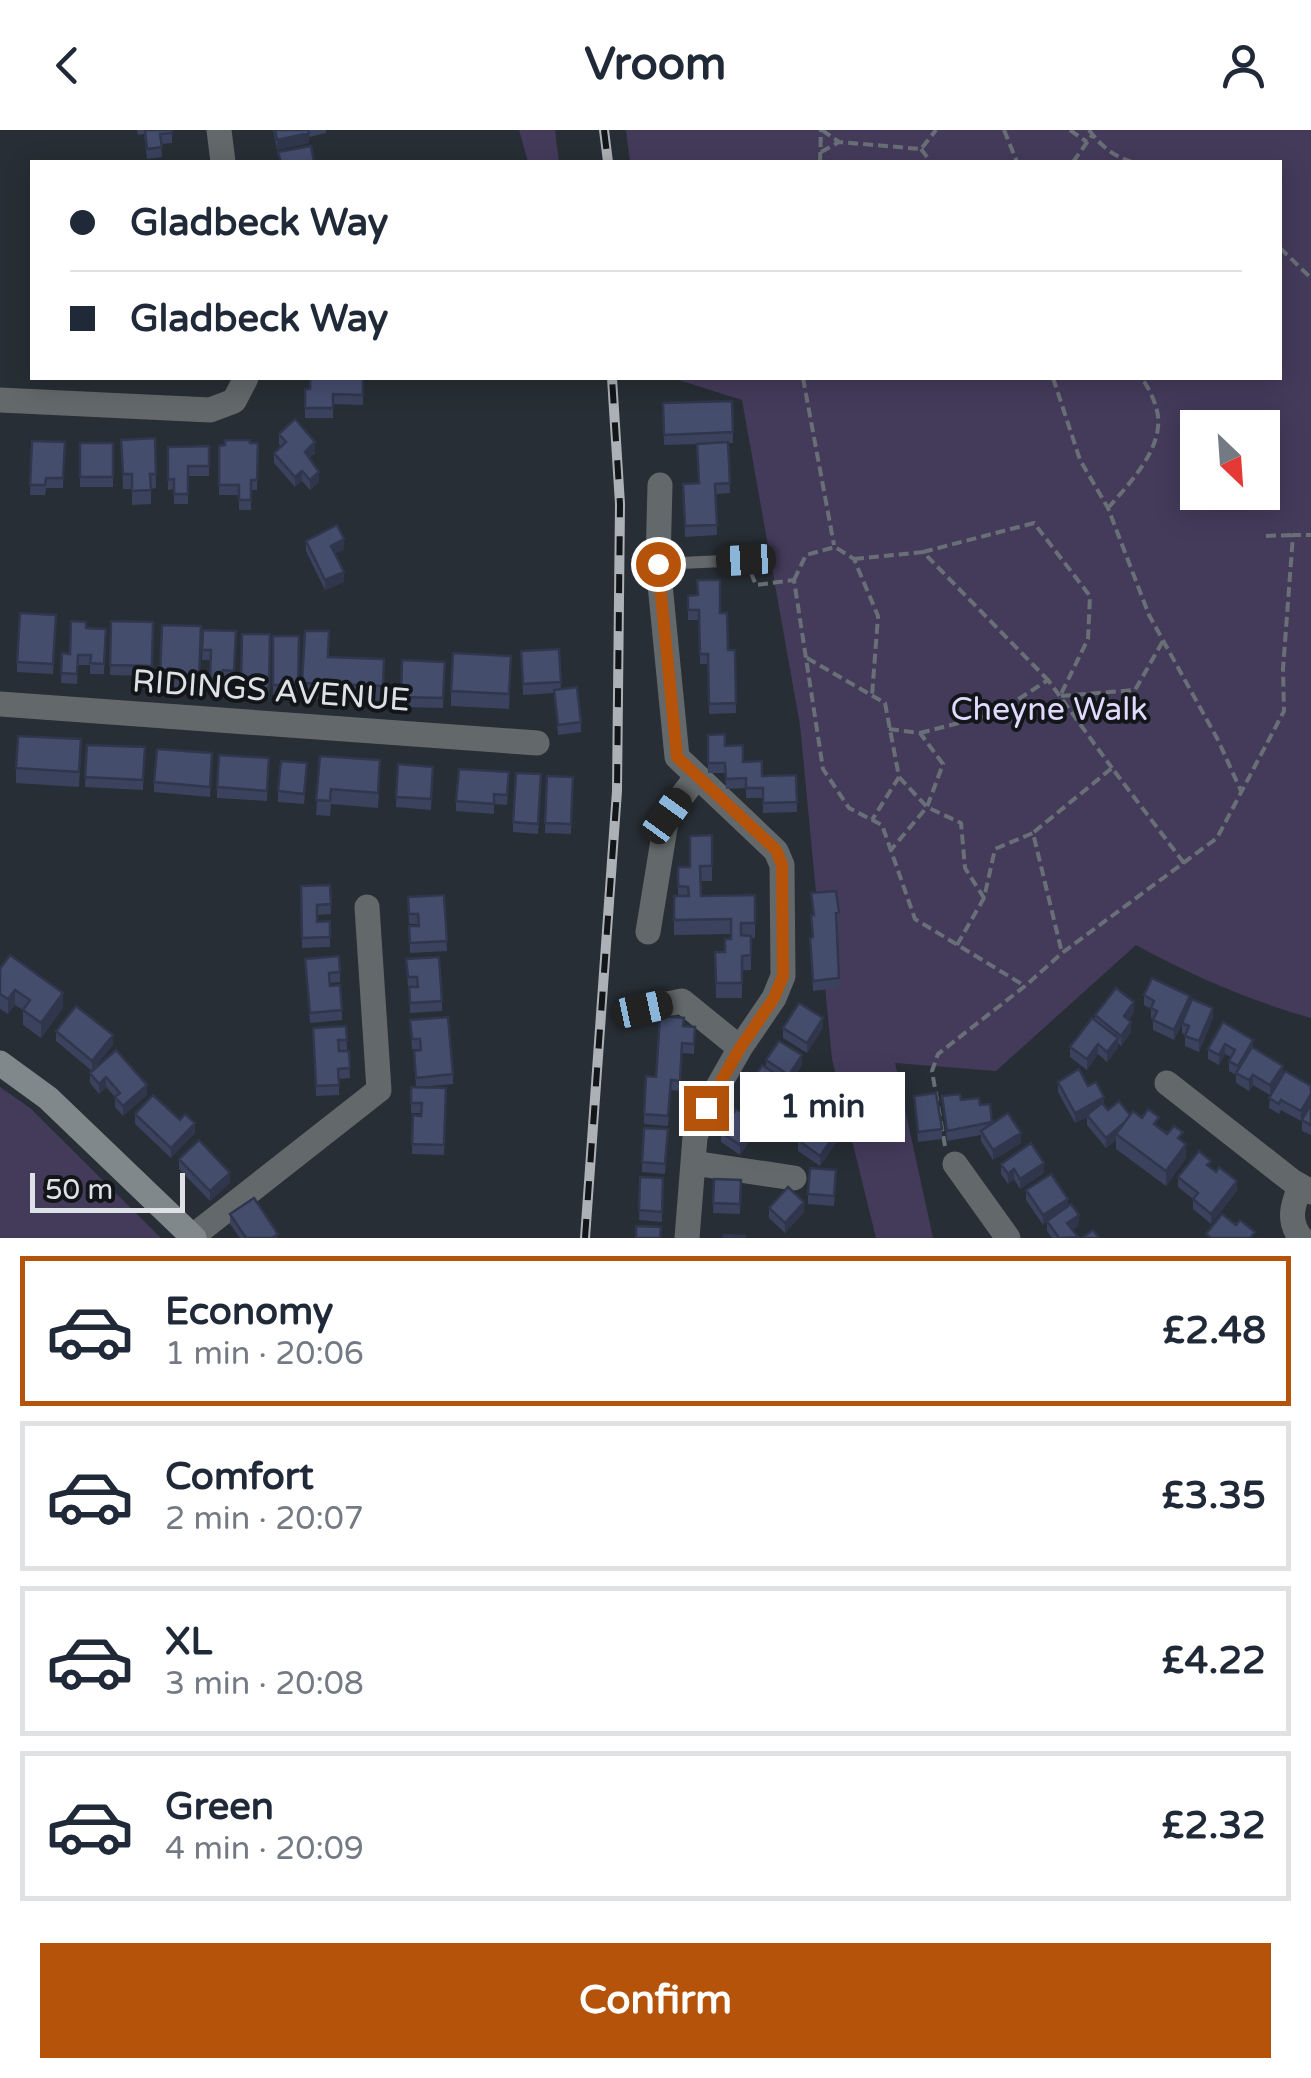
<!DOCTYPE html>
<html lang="en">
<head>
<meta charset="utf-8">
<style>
  body { margin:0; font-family:"Varela Round",sans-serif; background:#f2f2f3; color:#1f2937; height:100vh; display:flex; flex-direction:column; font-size:38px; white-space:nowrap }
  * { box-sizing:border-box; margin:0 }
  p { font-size:32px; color:#747a83 }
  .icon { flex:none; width:55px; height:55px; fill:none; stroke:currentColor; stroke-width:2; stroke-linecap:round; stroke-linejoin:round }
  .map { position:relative; height:1108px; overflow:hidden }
  .panel { display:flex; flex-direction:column; background:#fff; flex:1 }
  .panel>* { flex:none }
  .hud { position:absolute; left:30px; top:30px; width:1252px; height:220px; border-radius:0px; box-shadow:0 5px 25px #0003; display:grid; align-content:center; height:220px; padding:0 40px; background:#fff }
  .needle { width:65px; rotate:155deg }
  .buttons { position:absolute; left:1180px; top:280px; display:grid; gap:20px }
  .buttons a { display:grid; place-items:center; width:100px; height:100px; border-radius:0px; background:#fff; box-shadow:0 5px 25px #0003; font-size:50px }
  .scale { position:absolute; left:30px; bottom:25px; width:155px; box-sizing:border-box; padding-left:10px; border:5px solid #dee2e7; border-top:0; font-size:28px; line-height:35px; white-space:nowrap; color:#dee2e7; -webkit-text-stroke:8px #131619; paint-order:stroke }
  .end { position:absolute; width:45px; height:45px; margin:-22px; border:12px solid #b45309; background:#fff; box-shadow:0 0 0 5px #fff }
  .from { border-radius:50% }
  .bubble { position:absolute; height:70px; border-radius:0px; background:#fff; box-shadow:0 5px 25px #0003; font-size:32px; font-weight:700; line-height:70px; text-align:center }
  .car { position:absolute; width:30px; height:60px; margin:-30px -15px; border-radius:12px; box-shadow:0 0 8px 2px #0007; background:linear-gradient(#222 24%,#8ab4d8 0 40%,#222 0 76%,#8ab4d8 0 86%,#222 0) }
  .hud b { display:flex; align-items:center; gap:35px; height:95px; font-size:38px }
  .hud b+b { border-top:2px solid #e0e1e3 }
  .hud i { width:25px; height:25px; background:#1f2937 }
  ul { padding:18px 0 0; list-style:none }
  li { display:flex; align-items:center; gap:30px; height:150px; margin:0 20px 15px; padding:0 20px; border:5px solid #e0e1e3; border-radius:0px }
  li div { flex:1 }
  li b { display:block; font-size:38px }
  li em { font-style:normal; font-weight:700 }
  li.active { border-color:#b45309 }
  li>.icon { width:90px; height:90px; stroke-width:1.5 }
  .action { display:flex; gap:20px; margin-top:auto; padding:20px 40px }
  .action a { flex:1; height:115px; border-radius:0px; background:#b45309; color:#fff; font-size:40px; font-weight:700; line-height:115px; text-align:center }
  header { display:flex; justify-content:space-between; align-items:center; height:130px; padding:0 40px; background:#fff; font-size:45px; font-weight:700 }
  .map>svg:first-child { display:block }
  .green { fill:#443b5b; fill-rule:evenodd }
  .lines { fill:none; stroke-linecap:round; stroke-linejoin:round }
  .path { stroke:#696f76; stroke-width:4; stroke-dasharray:10 5; stroke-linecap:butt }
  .lane { stroke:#63686a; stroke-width:12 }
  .street { stroke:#63686a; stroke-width:25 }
  .secondary { stroke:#80888c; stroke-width:25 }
  .rail-casing { stroke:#acb1b7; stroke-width:10 }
  .rail { stroke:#131619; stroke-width:6; stroke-dasharray:19; stroke-linecap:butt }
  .wall { fill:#3b425e }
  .shaded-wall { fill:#30364c }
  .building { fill:#454d6d; stroke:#30364c; stroke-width:2.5 }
  .route { stroke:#b45309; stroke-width:12 }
  .labels { text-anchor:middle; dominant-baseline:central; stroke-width:8; stroke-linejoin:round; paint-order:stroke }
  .street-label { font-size:32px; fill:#dee2e7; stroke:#131619 }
  .park-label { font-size:32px; fill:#e1d9fe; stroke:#131619 }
</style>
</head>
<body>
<header><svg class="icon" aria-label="back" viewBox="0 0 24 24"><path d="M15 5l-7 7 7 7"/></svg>Vroom<svg class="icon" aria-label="person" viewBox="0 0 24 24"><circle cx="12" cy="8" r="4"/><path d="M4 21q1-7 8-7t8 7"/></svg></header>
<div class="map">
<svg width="1311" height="1108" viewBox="0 0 1311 1108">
  <rect width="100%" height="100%" fill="#272e35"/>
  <!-- green -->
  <path class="green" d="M519,0h36l4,32h-31z
    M626,0h685v888c-61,-17 -120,-43 -175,-73l-140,126 -101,-8 38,175h-57l-44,-179 -32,-334 -58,-325 -70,-22h608v-216h-650zM1198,298h64v64h-64z
    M0,957l30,21 131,130h-161z"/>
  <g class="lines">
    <!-- path -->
    <path class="path" d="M822,0l17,12 82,7 15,-19
      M1004,0l13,32
      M1070,0l17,12
      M1089,0c12,16 24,26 43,32
      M921,19l10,13
      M821,22l18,-10
      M820,32l1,-32
      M1073,32l20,-28
      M1280,118l31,30
      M803,248l31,167
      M1053,248l27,82 28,48 41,107 69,125 23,51
      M1108,378c21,-24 54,-58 50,-92 -2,-14 -9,-27 -16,-38
      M1266,406l25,-1
      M923,422l111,-29 56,73 -2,43 -28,57
      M854,429l69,-7 125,128
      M751,443l5,12 38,-5 29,189 26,39 33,17 33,94 110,67
      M794,450l12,-25 29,-8 19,12 24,57 -6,80
      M807,528l78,45 14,74 -27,43
      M1061,566l74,-6 28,-49
      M889,599l31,4 23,31 -16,43 -37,44
      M920,603l77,-20 51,-33 64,88
      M899,647l28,30 34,16 4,45 19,30
      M1034,702l78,-64 72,95
      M957,815l27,-47 11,-49 38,-16 29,120
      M945,1016l-13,-75 6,-17 87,-68 37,-33 155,-115 67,-127 -1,-42 10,-134h18"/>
    <!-- lane -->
    <path class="lane" d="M658,434l88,-4"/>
    <!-- street -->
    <path class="street" d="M219,0l4,32
      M0,270l210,10 24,-9 12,-23
      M660,355l-2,79 19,193 99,94 6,14 1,111 -9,22 -34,50 -34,60 -11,29 -8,101
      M0,574l537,39
      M648,802l19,-116 30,-40
      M643,879l39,-8 58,47
      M1167,953l125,98 19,11
      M693,1033l101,15
      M955,1034l53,74
      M1300,1057c-7,17 -13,34 1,51
      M193,1106l186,-146 -12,-183"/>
    <!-- secondary -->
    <path class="secondary" d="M0,933l48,35 146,140"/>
    <!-- rail casing -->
    <g class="rail-casing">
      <path id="rail" d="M604,0l4,32
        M585,1108l32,-447 3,-287 -8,-126"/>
    </g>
    <!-- rail -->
    <use href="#rail" class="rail"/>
  </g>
  <!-- wall -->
  <path class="wall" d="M137,0h35v13l-11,1 1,13 -15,2 -3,-25 -6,1z
    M273,0h53v3l-17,4v6l-32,7z
    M363,248v27l-30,-1v14h-28v-29z
    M732,271l1,42h-5l2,50 -14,1 1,41 -32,2 -2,-53 16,-1 -2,-39 -33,1 -1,-42z
    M279,304l36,19 -6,5 10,24 -9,8 -8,-9 -7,6 -21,-24v-10l7,-6 -2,-3z
    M155,308l1,50 -5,1v15l-19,1v-16h-9l-2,-49z
    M32,311l33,1 -2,46h-17l-1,7h-15z
    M80,313h33v44h-33z
    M258,313l-1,47h-6v20h-12v-15h-20v-49z
    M209,316v30h-21v28h-14v-15l-6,1v-43z
    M306,411l38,8 -9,5 9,28 -19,8 -19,-39z
    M688,466l32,17 8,37h7l1,63 -27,1 -1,-50h-8l-1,-44h-11z
    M56,485l-3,59 -36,-2v-10z
    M111,491l42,1 -1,54 -42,-1z
    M162,495l39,1 -2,66 -39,-1z
    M86,498l20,1 -2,45h-14v-9h-12l-1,19 -16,-1 1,-30 8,1z
    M203,500l33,1 -2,50 -11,-1 -1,8h-12v-28h-8z
    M305,501l24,26 55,2 -1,42 -81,-3z
    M242,504h28l-1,64h-20v-6h-8z
    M273,506h26l-1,59h-25z
    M559,519l2,40 20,33v10l-23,3 -4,-42 -31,2 -2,-44z
    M402,530l43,2 -2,46 -42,-1z
    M511,541l-2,38 -58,-3v-15z
    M708,605l17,11 37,30 34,-1 1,37 -34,1v-15h-17v-10l-20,1 -1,-16h-17z
    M87,615l58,2 -2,43 -58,-3z
    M81,624l-2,33 -63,-4v-15z
    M320,626l60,19 -2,33 -47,-4 -1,12 -14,-1z
    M212,633l-2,34 -56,-5v-10z
    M398,634l35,3 -2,43 -35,-3z
    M269,638l-2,33 -50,-3v-11z
    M307,643l-3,31 -26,-2v-11z
    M547,646l26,1 -2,57 -26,-1z
    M509,652l-2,23 -13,-1v10l-38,-3v-10z
    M541,655l-3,49 -25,-2v-10z
    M712,705v46h-12l1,15 54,-1v43h-4v32h-9v28h-26l-1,-46h10l6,-13v-5l-57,1v-39h4v-29h12z
    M330,755l1,29 -14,1v7l13,-1v26l-28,1 -1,-62z
    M811,763l28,19v10l-3,1 3,65 -26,3 -3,-43 2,-11 -1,-22h2z
    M444,765l3,56 -37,2 -1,-27h9v-2h-9l-1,-27z
    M305,829l35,13v10l-10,1 12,27v10l-32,3z
    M406,829l36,42v10l-32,2 -1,-26h8h-9z
    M0,839l63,39 -22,30 -18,-13v-15l-8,-5 -7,9 -8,-5z
    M1144,865l46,7 23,16 -14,34 -14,-6v-11l-3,-2v-9l-8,16 -21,-10v-11l-2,-1v-9l-7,-4z
    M1134,882l-5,8 2,12 -10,14 -3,-3v5l-11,14 -9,-8 -11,16 -17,-13v-10l25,-26v-6z
    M410,890l43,54v10l-32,3 25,1 -2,67 -32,-1 1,-39 8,1 1,-3h-11v-26h5l-2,-36 6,-1v-1h-8z
    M1223,892l30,25 30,28 28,11v49l-9,-4v-11l8,-14 -9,15 -20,-11 -2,4 -10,-6 1,-13 -17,-10 -4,6 -13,-8v-8l-7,-4v-10l2,-4 -6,-3 -6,11 -11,-6v-10z
    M346,896l1,24 -8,1h10l1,27 -11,1v16l-23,1 -3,-68z
    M683,896l12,1 -1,27 -12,-1 -2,38 -9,-1 -3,36 -24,-2v-10l12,-37z
    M783,898h40l-16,25 -24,-15z
    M56,901l57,14 -21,26 -36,-30z
    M116,920l31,45 -24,21 -8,-9v-10l-9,-10 -7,7 -9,-11v-10z
    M766,930l36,5 -13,20 -7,-5v8l-14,21 -19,-12v-10l17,-19z
    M1058,952l30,4 20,24 22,5 29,12 24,14 3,17 -20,28 -50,-37v-9l-10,8 -19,-23v-8l-12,6 -17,-31z
    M914,966l28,33v10l-24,3z
    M942,966l38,9 12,19 29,19 -28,17 -12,-19v-6l-34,6z
    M135,984l60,19 -24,25 -36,-34z
    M668,999l-3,45 -23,-2v-10z
    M721,1002h35l-16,23 -19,-13z
    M798,1010l38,3 -16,23 -22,-15z
    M179,1029l51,24 -20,18 -31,-32z
    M1001,1034l43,9 -24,16 -6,-10 -6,5 -7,-10z
    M1211,1038l26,23 -26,33 -18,-15v-10l-15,-12v-10z
    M640,1047l23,1 -1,44 -23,-2z
    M714,1049l27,1 -1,34 -27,-1z
    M836,1050l-2,26 -26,-2v-10z
    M1026,1060l42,16 11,19 -7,5 6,8h-26l-5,-7v-9l-4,3 -17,-25z
    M769,1078l35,4 -19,21 -16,-15z
    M230,1084l48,24h-38l-10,-14z"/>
  <!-- shaded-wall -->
  <path class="shaded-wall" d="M309,3v10l-32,7v-10z
    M315,312v11l-10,9v-10z
    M302,341v10l-7,6v-10z
    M319,342v10l-9,8v-10z
    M344,409v10l-13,7v-10z
    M344,442v10l-19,8v-10z
    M15,860v15l-7,9v-15z
    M63,863v15l-22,30v-15z
    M1190,866v10l-16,34v-10z
    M1134,872v10l-10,14v-10z
    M1213,878v10l-14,34v-11z
    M823,888v10l-16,25v-10z
    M1131,892v10l-10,14v-10z
    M113,905v10l-21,26v-10z
    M1118,908v10l-11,14v-10z
    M1253,910v10l-15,26v-10z
    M1098,914v10l-11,16v-11z
    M1225,914v10l-6,11v-10z
    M802,925v10l-13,20v-10z
    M1283,936v10l-13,19v-10z
    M1253,945v10l-4,6v-11z
    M106,947v10l-7,7v-10z
    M782,948v10l-14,21v-10z
    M147,955v10l-24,21v-10z
    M1311,964v10l-10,17v-10z
    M1104,967v10l-29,16v-10z
    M1132,987l-16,17v6l-10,8v-10z
    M756,991v11l-16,23v-10z
    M195,993v10l-24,25v-10z
    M836,1003v10l-16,23v-10z
    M1021,1003v10l-28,17v-10z
    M1186,1014v14l-20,28v-15z
    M1044,1033v10l-24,16v-10z
    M1014,1039v10l-6,5v-10z
    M230,1043v10l-20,18v-10z
    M1237,1051v10l-26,33v-10z
    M1068,1069v10l-25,16v-10z
    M804,1072v10l-19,21v-10z
    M1079,1085v10l-12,8v-10z"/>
  <!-- building -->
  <path class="building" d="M145,0h27v3l-12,1 2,13 -15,2z
    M275,0h33l1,3 -32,7z
    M311,16l3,16h-33l-3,-10z
    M310,248h53v17l-30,-1v14h-28v-19h5z
    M732,271l1,31 -69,3 -1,-32z
    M295,289l20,23 -10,10 14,20 -9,8 -8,-9 -7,6 -21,-24 12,-11 -7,-8z
    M155,308l1,36h-6l1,16 -19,1v-17h-9l-2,-34z
    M225,310h25v3h8l-1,37h-6v20h-12v-15h-20v-39l6,-1z
    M32,311l33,1 -2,36h-17l-1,7h-15z
    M728,312l2,41 -15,1 2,41 -32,1 -2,-42 16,-1 -2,-39z
    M80,313h33v34h-33z
    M209,316v20h-21v28h-14v-15l-6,1v-33z
    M337,395l7,14 -13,7 13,26 -19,8 -19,-39z
    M697,450h23v33h7l1,37h7l1,53 -27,1 -1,-50h-8l-1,-44h-11v-14l10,-1z
    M20,483l36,2 -3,49 -36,-2z
    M71,491l15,1v6l20,1 -2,35 -14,-1 1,-8h-13l-1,19 -16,-1 1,-20 8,1z
    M111,491l42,1 -1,44 -42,-1z
    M162,495l39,1 -2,51 -39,-1z
    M203,500l33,1 -2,40 -11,-1 -1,8h-12l1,-28h-9z
    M305,501h24l-1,26 56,2 -1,27 -81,-3z
    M242,504h28l-1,54h-20v-6h-8z
    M273,506h26l-1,49h-25z
    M559,519l2,33 -38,2 -2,-33z
    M453,523l58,3 -2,38 -58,-3z
    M402,530l43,2 -2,36 -42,-1z
    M577,557l4,35 -23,3 -4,-35z
    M725,604v12l18,-1v17l19,-1v15l34,-1 1,27 -34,1v-15h-17v-10l-20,1 -1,-16h-17v-28z
    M18,606l63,3 -2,33 -63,-4z
    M87,615l58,2 -2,33 -58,-3z
    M157,619l55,4 -2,34 -56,-5z
    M219,625l50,3 -2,33 -50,-4z
    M320,626l60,4 -2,33 -47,-4 -1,12 -14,-1z
    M281,631l26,2 -3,31 -26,-3z
    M398,634l35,3 -2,32 -35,-2z
    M459,639l50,3 -2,23 -13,-1v10l-38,-3z
    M516,643l25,1 -3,50 -25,-2z
    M547,646l26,1 -2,47 -26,-1z
    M712,705v31h-12l1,30 54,-1v28h-14v12l10,1v19l-9,1v27h-26l-1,-31h10v-13h6v-20l-57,1v-24h15l-1,-9 -10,-1v-19h12v-31z
    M330,755l1,19 -14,1v17l13,-1v16l-28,1 -1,-52z
    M836,761l3,21 -3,1 3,65 -26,3 -3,-43 3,-1 -2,-22h3l-3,-22z
    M444,765l3,46 -37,2 -1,-17h10l-1,-12h-9l-1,-17z
    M10,825l53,38 -22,30 -18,-13 7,-10 -15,-10 -7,9 -8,-5v-25z
    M339,826l1,16 -11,1 1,13 10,-1 2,25 -32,3 -5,-54z
    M439,827l3,44 -32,2 -1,-16h9l-1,-10h-9l-2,-18z
    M1152,848l38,18 -16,34 -21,-10 4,-9 -6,-3 3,-7 -10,-6z
    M1116,858l18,14 -10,14 7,6 -10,14 -26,-21z
    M1192,869l21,9 -14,33 -14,-5 4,-10 -7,-3z
    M799,873l24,15 -16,25 -24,-15z
    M76,876l37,29 -21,26 -36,-30z
    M660,886l24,2 -1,8 12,1 -1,17 -12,-1 -2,38 -9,-1 -3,36 -24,-2 2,-38 10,1z
    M448,887l5,57 -37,4 -2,-27 7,-1 -1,-11h-8l-2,-19z
    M1092,888l26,20 -11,14 -9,-8 -11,15 -17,-12z
    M1223,892l30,18 -15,26 -9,-5 6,-11 -10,-6 -6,11 -11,-6z
    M346,896l1,14h-9l1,11h10l1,17 -12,1 1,16 -23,1 -3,-58z
    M779,911l23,14 -13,20 -23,-15z
    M1252,917l31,19 -13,19 -17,-10 -4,5 -13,-7z
    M116,920l31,35 -24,21 -8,-9 5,-4 -14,-16 -7,7 -9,-11z
    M762,935l20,13 -14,21 -19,-12z
    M1079,939l9,17 8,-4 8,15 -29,16 -17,-31z
    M1285,941l26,15v8l-10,17 -20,-11 -2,4 -10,-6z
    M411,957l35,1 -2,57 -32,-1 1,-29 8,1 1,-13h-11z
    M936,963l6,36 -24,3 -4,-36z
    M960,964l1,6 18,-2 1,7 10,-1 2,18 -45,9 -5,-35z
    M153,965l27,25 5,-6 10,9 -24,25 -36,-34z
    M1119,971l11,14 -5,7 -19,16 -19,-23 15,-12 6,7z
    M1311,974v21l-9,-5z
    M736,979l20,12 -16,24 -19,-13z
    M1148,979l11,8 -5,7 13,10 7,-8 9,6 -5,6 8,6 -20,27 -50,-37 17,-23 9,7z
    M1008,983l13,20 -28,17 -12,-19z
    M814,988l22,15 -16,23 -22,-16z
    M644,998l24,1 -3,35 -23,-2z
    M199,1010l31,33 -20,18 -31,-32z
    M1031,1013l13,20 -24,16 -6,-10 -6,5 -7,-10z
    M1199,1021l12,10 -4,4 9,7 3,-5 18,14 -26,33 -18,-15 5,-6 -20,-16z
    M810,1038l26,2 -2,26 -26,-2z
    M1051,1044l17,25 -25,16 -17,-25z
    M640,1047l23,1 -1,34 -23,-2z
    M714,1049l27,1 -1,24 -27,-1z
    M788,1057l16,15 -19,21 -16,-15z
    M254,1068l24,36 -6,4h-26l-16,-24z
    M1071,1074l8,11 -12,8 11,14 -19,1 -12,-17z
    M1222,1084l14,11 4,-5 15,12 -5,6h-39l-5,-4z
    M636,1096l25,1 -1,11h-24z
    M1093,1100l6,8h-17z
    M724,1105l21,1v2h-22z"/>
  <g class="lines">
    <!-- route -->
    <path class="route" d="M658,434l19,193 99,93 6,15 1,111 -9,22 -34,50 -34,60"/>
  </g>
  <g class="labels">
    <!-- street labels -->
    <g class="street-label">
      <text transform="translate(271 561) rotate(4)">RIDINGS AVENUE</text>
    </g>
    <!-- park labels -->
    <g class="park-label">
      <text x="1049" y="580">Cheyne Walk</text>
    </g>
  </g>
</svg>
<div class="buttons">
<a><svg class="needle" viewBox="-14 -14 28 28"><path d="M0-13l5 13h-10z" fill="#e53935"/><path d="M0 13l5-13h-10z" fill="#747a83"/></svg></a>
</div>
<div class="scale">50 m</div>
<i class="end from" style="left:658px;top:434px"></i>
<i class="end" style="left:706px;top:978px"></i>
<div class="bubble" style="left:740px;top:942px;width:165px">1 min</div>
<i class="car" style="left:746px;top:430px;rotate:267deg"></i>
<i class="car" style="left:667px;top:686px;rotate:36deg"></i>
<i class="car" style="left:643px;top:879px;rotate:78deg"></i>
<div class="hud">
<b><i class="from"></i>Gladbeck Way</b>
<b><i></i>Gladbeck Way</b>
</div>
</div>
<section class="panel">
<ul>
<li class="active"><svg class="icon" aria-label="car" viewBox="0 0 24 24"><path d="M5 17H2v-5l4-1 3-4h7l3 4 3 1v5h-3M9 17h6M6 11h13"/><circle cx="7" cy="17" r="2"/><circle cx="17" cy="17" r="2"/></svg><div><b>Economy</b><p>1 min · 20:06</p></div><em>£2.48</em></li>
<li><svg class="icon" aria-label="car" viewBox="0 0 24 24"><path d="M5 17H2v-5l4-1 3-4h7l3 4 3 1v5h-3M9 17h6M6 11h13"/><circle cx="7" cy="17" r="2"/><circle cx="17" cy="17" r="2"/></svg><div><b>Comfort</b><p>2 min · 20:07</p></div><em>£3.35</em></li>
<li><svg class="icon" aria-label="car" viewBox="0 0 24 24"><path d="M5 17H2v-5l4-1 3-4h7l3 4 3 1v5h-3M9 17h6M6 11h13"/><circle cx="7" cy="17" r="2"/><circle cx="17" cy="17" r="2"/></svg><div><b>XL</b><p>3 min · 20:08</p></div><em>£4.22</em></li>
<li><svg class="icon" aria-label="car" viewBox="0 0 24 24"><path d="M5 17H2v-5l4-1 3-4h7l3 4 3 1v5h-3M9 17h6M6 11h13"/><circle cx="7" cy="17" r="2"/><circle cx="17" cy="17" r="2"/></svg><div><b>Green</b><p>4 min · 20:09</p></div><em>£2.32</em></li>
</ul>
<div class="action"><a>Confirm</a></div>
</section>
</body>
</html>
